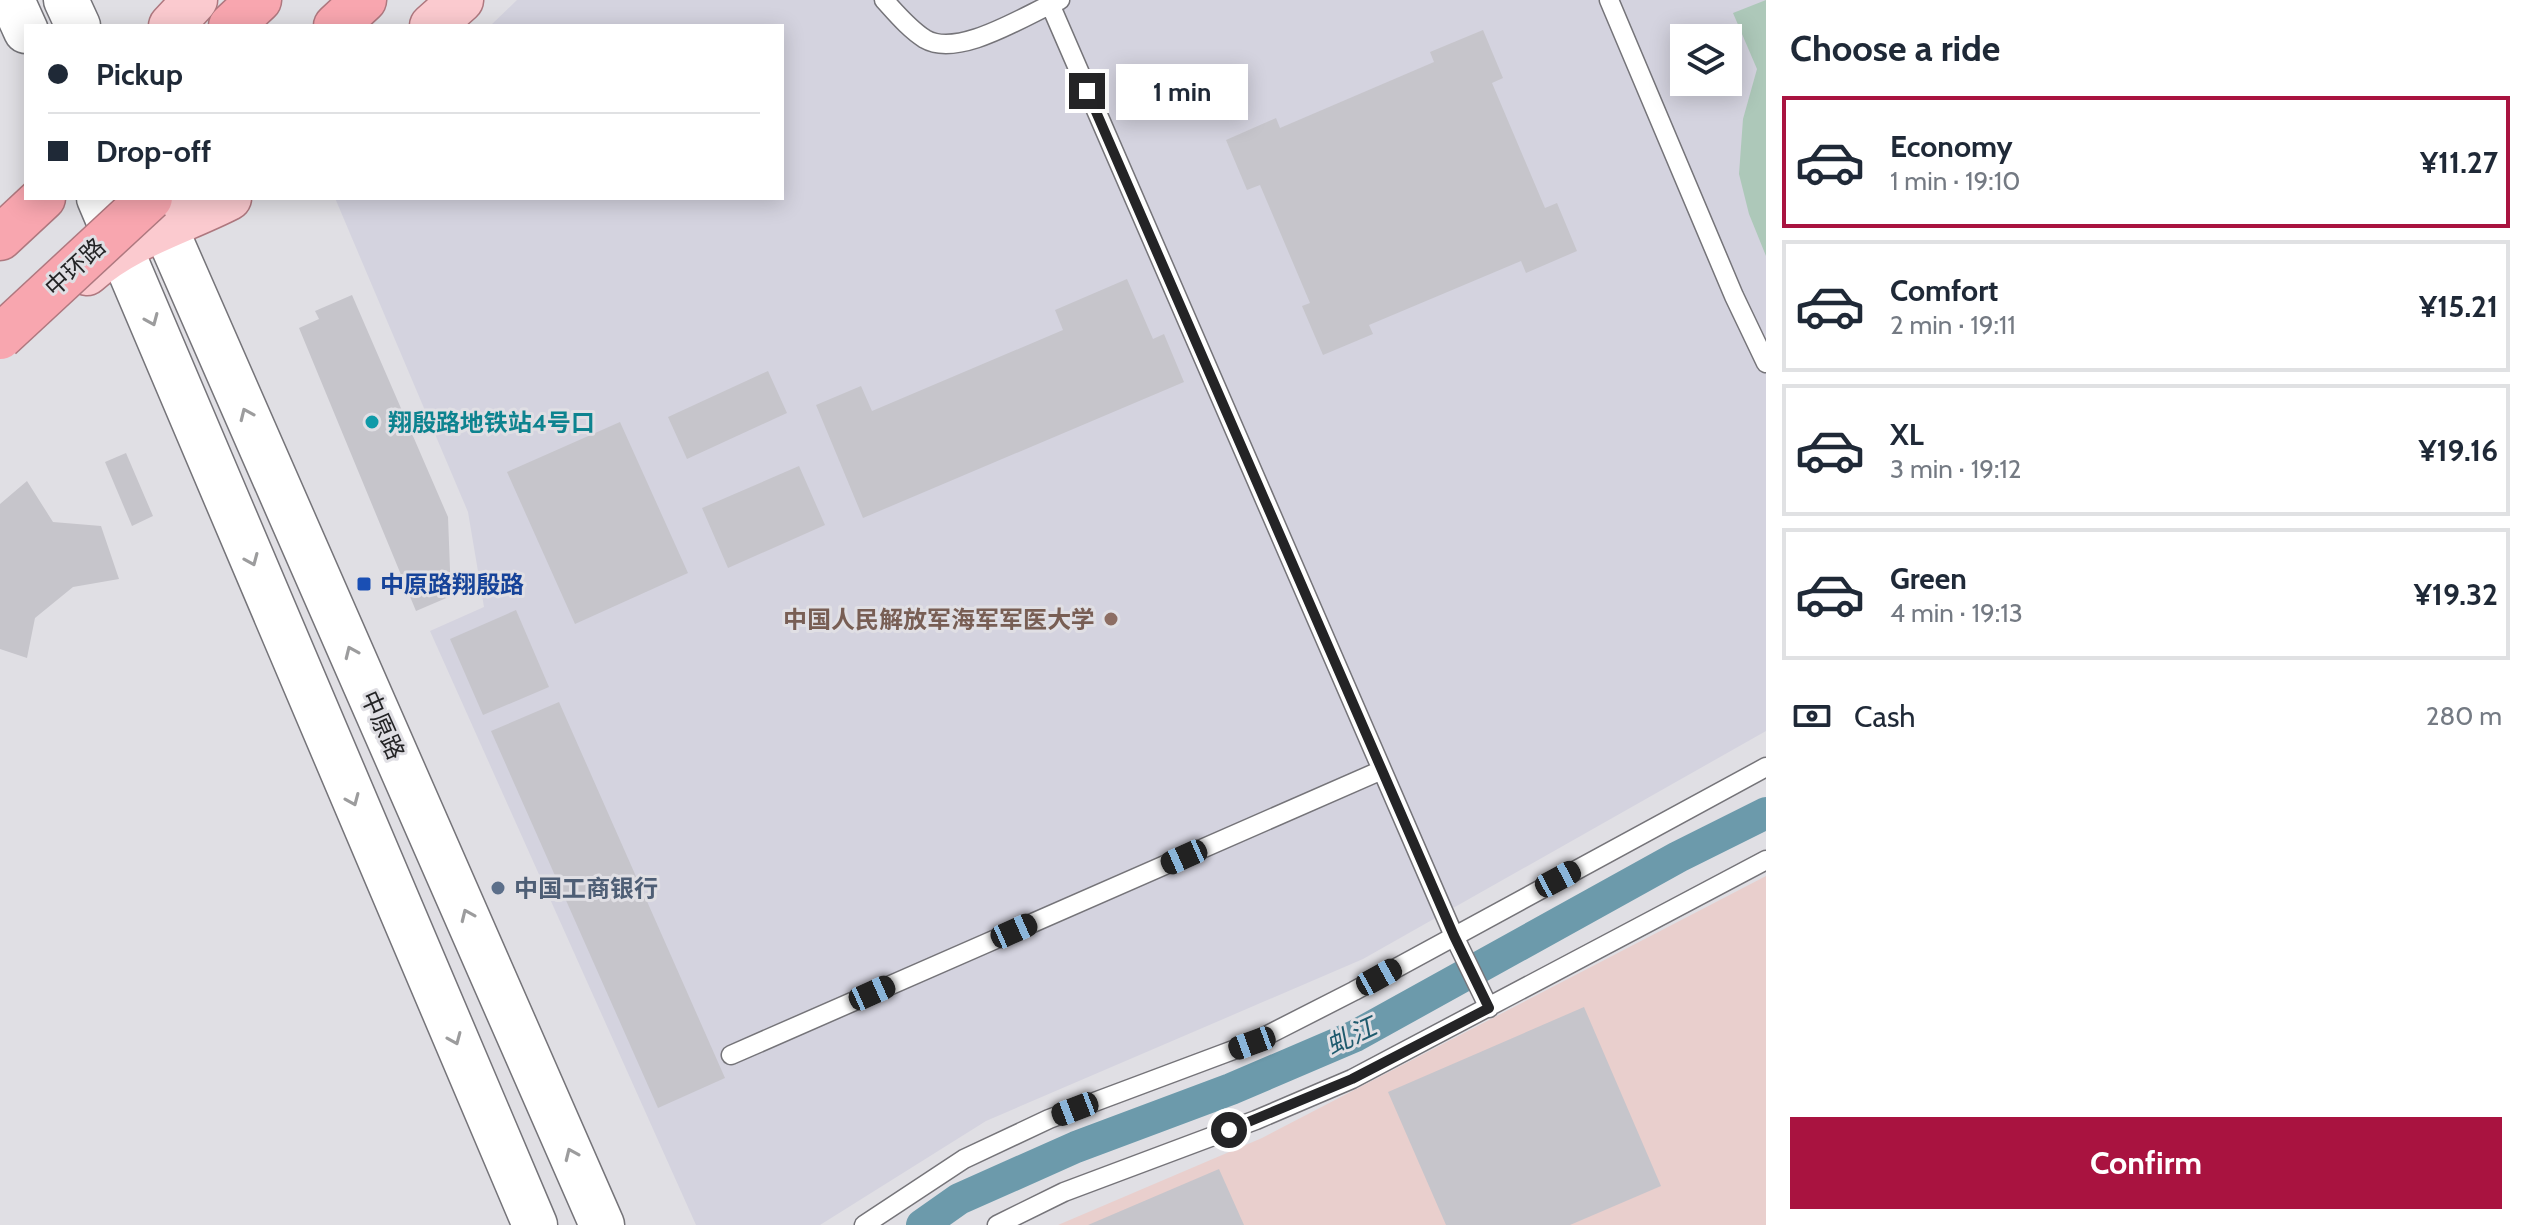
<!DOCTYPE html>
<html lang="en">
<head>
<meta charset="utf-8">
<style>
  body { margin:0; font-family:Cabin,"Noto Sans SC",sans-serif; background:#f6f6f7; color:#1f2937; height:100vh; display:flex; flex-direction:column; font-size:30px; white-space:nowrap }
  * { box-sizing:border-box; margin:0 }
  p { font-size:26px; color:#747a83 }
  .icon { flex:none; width:44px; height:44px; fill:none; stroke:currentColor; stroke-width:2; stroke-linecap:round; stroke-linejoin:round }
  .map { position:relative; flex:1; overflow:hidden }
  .drawer { display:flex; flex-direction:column; background:#fff; width:760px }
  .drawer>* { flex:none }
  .banner { position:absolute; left:24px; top:24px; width:760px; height:176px; border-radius:0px; box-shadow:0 4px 20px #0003; display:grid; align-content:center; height:176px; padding:0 24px; background:#fff }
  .tools { position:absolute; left:1670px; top:24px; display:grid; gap:16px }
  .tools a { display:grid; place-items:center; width:72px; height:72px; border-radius:0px; background:#fff; box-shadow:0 4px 20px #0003; font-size:40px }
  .end { position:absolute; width:36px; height:36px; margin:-18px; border:10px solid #242426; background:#fff; box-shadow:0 0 0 4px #fff }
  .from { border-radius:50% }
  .bubble { position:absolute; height:56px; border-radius:0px; background:#fff; box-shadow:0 4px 20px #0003; font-size:26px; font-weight:700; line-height:56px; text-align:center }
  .car { position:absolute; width:24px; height:48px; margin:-24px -12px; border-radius:10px; box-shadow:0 0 6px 2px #0007; background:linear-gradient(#222 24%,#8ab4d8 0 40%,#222 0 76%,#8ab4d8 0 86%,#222 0) }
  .banner b { display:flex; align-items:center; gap:28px; height:76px; font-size:30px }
  .banner b+b { border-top:2px solid #e0e1e3 }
  .banner i { width:20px; height:20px; background:#1f2937 }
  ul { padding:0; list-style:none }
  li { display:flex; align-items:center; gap:24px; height:132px; margin:0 16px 12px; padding:0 8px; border:4px solid #e0e1e3; border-radius:0px }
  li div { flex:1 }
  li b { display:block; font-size:30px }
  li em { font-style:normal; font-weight:700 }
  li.on { border-color:#a91340 }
  li>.icon { width:72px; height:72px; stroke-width:1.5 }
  h2 { padding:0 24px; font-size:36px; line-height:96px }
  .pay { display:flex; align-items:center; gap:20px; height:88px; padding:0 24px; font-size:30px }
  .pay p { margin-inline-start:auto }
  .action { display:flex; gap:16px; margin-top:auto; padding:16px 24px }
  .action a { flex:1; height:92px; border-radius:0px; background:#a91340; color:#fff; font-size:32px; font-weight:700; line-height:92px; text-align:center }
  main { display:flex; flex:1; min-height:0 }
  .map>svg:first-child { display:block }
  .built { fill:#d4d3df; fill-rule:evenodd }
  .medical { fill:#e9cfcd }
  .garden { fill:#adc8b9 }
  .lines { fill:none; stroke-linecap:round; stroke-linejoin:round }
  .canal { stroke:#6c9aab; stroke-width:32 }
  .building { fill:#c6c5cb }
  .lane-casing { stroke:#757479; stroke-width:21 }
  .secondary-casing { stroke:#757479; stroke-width:47 }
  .primary-casing { stroke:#ae787f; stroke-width:47 }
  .highway-casing { stroke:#ae787f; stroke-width:47 }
  .lane { stroke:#fff; stroke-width:18 }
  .secondary { stroke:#fff; stroke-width:44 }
  .primary { stroke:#fbcacf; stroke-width:44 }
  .highway { stroke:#f8a6af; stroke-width:44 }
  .highway-bridge-casing { stroke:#ae787f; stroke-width:47; stroke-linecap:butt }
  .highway-bridge { stroke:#f8a6af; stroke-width:44 }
  .oneway { stroke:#9c9c9d }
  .route { stroke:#242426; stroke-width:10 }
  .culture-dot { fill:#0f9aa8; stroke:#e0dfe4; stroke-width:3 }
  .transit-dot { fill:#1a4fb4; stroke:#e0dfe4; stroke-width:3 }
  .education-dot { fill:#8d6e63; stroke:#e0dfe4; stroke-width:3 }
  .service-dot { fill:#5c6f8a; stroke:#e0dfe4; stroke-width:3 }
  .labels { text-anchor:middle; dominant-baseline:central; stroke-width:6; stroke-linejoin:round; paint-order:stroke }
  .street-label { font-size:24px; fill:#242426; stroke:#e0dfe4 }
  .culture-label { font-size:24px; font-weight:bold; fill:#0d838f; stroke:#e0dfe4; text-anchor:start }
  .transit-label { font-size:24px; font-weight:bold; fill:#164399; stroke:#e0dfe4; text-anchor:start }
  .education-label { font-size:24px; font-weight:bold; fill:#785e54; stroke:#e0dfe4; text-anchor:end }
  .service-label { font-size:24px; font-weight:bold; fill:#4e5e75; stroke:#e0dfe4; text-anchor:start }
  .water-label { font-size:26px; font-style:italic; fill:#1f5b6e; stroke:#e0dfe4 }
</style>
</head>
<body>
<main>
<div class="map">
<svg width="1766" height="1225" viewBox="0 0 1766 1225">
  <rect width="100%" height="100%" fill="#e0dfe4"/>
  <!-- built -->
  <path class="built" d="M517,0h1249v731l-403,228 -377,162 -166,104h-124l-266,-594 54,-24 -16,-95 -133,-314h447v-172h-292zM1684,38h44v44h-44z"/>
  <!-- medical -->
  <path class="medical" d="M1766,876v349h-708l204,-87z"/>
  <!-- garden -->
  <path class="garden" d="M1766,0v256l-17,-42 -10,-40 4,-55 14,-50 -24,-56z"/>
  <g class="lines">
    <!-- canal -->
    <path class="canal" d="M922,1225l37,-26 117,-52 155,-58 124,-53 323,-179 88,-44"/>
  </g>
  <!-- building -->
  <path class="building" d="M1483,30l20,48 -11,5 53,125 12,-5 20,48 -51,22 -5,-12 -152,64 4,9 -50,21 -21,-49 8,-3 -50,-118 -13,5 -21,-50 50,-22 4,10 154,-66 -4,-10z
    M1127,279l26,60 11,-5 20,48 -321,136 -47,-113 45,-19 11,25 191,-81 -8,-20z
    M352,295l96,222 3,79 -35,15 -117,-283 20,-9 -4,-8z
    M768,371l19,42 -100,46 -19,-42z
    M620,422l68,151 -113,51 -68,-152z
    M126,453l27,63 -21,10 -27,-64z
    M799,466l26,59 -97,43 -26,-60z
    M27,481l26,41 48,4 18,53 -46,8 -38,31 -8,40 -27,-9v-145z
    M516,610l33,77 -66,28 -33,-76z
    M559,702l166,376 -67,30 -167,-377z
    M1584,1007l77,179 -91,39h-124l-58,-133z
    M1219,1169l25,56h-156z"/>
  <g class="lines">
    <!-- lane casing -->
    <g class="lane-casing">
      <path id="lane" d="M884,0c12,13 25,29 41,39 34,20 102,-25 135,-39
        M1609,0l125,296 32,67
        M1050,4l404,932 35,72
        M731,1055l651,-285
        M864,1225l100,-66 85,-40 203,-76 102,-52 412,-224
        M997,1225l67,-33 192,-72 96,-41 414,-219"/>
    </g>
    <!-- secondary casing -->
    <g class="secondary-casing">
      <path id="secondary" d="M12,0l14,31
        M66,0l12,26
        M99,198l436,1027
        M152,198l450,1027"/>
    </g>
    <!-- primary casing -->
    <g class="primary-casing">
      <path id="primary" d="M171,26l24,-26
        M432,26l29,-26
        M87,273c40,-36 95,-51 142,-75"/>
    </g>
    <!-- highway casing -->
    <g class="highway-casing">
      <path id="highway" d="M231,26l28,-26
        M336,26l28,-26
        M0,238l43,-40"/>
    </g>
    <!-- lane -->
    <use href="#lane" class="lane"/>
    <!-- secondary -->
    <use href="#secondary" class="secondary"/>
    <!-- primary -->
    <use href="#primary" class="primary"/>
    <!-- highway -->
    <use href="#highway" class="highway"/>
    <!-- highway-bridge casing -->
    <g class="highway-bridge-casing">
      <path id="highway-bridge" d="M0,337l150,-139"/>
    </g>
    <!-- highway-bridge -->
    <use href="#highway-bridge" class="highway-bridge"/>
  </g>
  <!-- one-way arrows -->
  <defs><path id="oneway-chevron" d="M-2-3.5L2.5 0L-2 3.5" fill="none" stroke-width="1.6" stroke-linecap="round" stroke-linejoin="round" transform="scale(2)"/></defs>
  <g class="oneway">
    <use href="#oneway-chevron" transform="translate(152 320) rotate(67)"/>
    <use href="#oneway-chevron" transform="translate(246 414) rotate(-114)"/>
    <use href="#oneway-chevron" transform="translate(252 560) rotate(67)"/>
    <use href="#oneway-chevron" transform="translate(351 652) rotate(-114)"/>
    <use href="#oneway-chevron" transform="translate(353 800) rotate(67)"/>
    <use href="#oneway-chevron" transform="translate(467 915) rotate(-114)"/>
    <use href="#oneway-chevron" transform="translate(455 1039) rotate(67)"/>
    <use href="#oneway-chevron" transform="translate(571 1154) rotate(-114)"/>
  </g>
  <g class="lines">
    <!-- route -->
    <path class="route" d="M1087,91l367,845 35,72 -137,71 -123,51"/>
  </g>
  <!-- markers -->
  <circle class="culture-dot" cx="372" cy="422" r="8"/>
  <rect class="transit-dot" x="356" y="576" width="16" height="16" rx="4"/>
  <circle class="education-dot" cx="1111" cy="619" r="8"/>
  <circle class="service-dot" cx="498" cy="888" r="8"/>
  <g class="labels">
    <!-- street labels -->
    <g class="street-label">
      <text transform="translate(75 267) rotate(-43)">中环路</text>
      <text transform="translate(383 725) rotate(66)">中原路</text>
    </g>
    <!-- culture labels -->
    <g class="culture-label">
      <text x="388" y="422">翔殷路地铁站4号口</text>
    </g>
    <!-- transit labels -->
    <g class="transit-label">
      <text x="380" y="584">中原路翔殷路</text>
    </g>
    <!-- education labels -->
    <g class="education-label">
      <text x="1095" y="619">中国人民解放军海军军医大学</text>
    </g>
    <!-- service labels -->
    <g class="service-label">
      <text x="514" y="888">中国工商银行</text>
    </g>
    <!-- water labels -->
    <g class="water-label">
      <text transform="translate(1351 1036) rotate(-25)">虬江</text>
    </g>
  </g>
</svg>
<div class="tools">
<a><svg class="icon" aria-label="layers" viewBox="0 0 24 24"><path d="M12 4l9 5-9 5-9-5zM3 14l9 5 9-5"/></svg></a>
</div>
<i class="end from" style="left:1229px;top:1130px"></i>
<i class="end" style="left:1087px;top:91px"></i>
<div class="bubble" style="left:1116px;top:64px;width:132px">1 min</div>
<i class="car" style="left:1184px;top:857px;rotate:246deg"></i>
<i class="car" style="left:1558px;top:879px;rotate:62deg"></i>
<i class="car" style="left:1014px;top:931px;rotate:66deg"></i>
<i class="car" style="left:1379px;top:977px;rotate:61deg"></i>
<i class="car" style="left:872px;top:993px;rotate:66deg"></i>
<i class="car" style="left:1252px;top:1043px;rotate:250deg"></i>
<i class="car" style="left:1075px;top:1109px;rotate:249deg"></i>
<div class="banner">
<b><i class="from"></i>Pickup</b>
<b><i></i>Drop-off</b>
</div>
</div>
<section class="drawer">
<h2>Choose a ride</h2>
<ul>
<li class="on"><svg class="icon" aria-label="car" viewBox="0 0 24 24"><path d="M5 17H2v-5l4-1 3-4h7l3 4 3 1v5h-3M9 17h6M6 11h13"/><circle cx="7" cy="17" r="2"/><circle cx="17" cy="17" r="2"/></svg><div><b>Economy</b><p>1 min · 19:10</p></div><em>¥11.27</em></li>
<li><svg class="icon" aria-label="car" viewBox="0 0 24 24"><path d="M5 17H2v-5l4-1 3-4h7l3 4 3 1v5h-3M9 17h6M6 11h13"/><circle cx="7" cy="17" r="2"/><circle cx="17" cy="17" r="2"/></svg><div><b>Comfort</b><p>2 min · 19:11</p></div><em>¥15.21</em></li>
<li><svg class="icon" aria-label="car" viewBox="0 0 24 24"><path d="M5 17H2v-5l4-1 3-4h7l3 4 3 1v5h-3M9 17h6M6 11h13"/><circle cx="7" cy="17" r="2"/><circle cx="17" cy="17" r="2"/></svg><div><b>XL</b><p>3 min · 19:12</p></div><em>¥19.16</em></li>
<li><svg class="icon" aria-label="car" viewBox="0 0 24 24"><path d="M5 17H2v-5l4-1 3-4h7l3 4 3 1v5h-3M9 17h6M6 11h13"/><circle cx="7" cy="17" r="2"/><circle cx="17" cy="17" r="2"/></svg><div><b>Green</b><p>4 min · 19:13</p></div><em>¥19.32</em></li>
</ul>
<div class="pay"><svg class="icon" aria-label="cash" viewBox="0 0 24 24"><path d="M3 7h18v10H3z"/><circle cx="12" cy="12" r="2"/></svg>Cash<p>280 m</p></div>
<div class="action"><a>Confirm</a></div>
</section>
</main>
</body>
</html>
